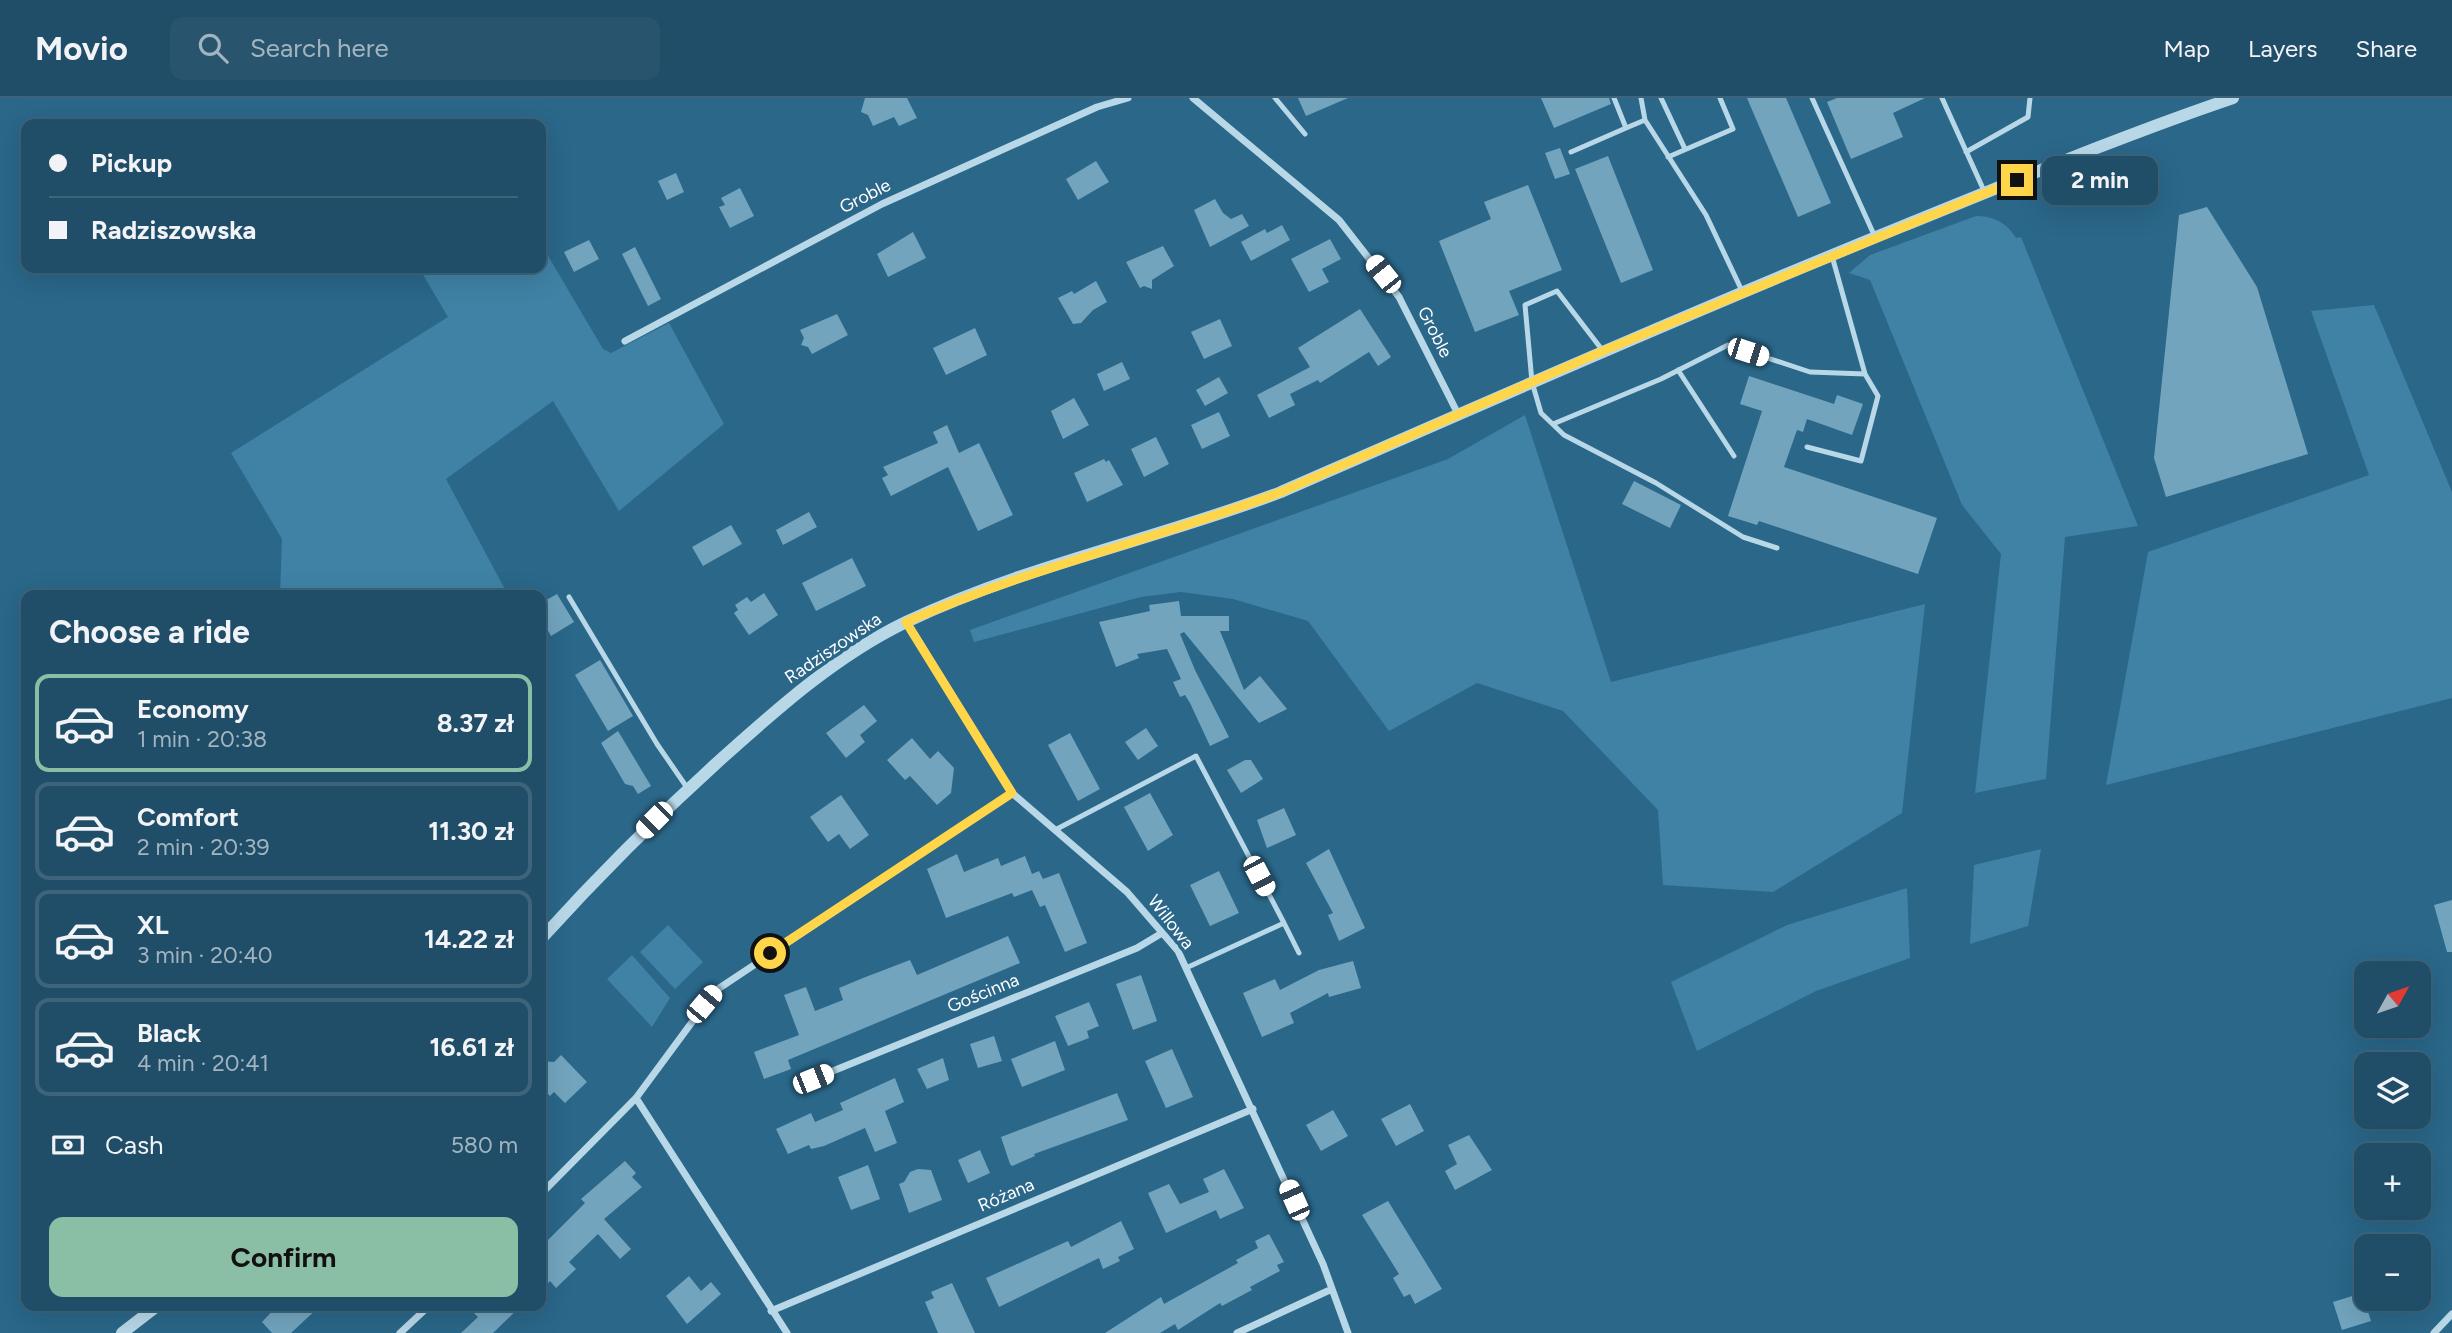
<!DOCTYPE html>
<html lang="en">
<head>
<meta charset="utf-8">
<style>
  body { margin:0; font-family:Figtree,sans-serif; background:#28546d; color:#f1f3f6; height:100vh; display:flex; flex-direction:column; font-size:26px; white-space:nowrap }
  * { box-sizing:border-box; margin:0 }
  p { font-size:23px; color:#a2b4c0 }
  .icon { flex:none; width:38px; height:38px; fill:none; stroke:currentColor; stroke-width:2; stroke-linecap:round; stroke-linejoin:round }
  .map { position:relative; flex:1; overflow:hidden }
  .details { position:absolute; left:21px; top:492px; width:525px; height:721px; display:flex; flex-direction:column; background:#204d67; border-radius:14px; box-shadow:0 7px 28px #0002,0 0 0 2px #3d647b }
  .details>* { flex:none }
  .hud { position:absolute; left:21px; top:21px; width:525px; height:154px; border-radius:14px; box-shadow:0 7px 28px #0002,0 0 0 2px #3d647b; display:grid; align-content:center; height:154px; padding:0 28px; background:#204d67 }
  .needle { width:46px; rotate:50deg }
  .buttons { position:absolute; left:2354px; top:863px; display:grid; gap:14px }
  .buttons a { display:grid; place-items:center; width:77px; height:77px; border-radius:14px; background:#204d67; box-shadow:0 7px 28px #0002,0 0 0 2px #3d647b; font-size:35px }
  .end { position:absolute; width:32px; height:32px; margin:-16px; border:9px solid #ffd54a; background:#111; box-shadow:0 0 0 4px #111 }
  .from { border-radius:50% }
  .bubble { position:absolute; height:49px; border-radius:14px; background:#204d67; box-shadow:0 7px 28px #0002,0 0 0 2px #3d647b; font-size:23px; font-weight:700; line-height:49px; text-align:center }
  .car { position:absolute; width:21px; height:42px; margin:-21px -10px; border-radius:9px; box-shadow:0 0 5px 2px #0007; background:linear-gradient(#fff 24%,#345 0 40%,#fff 0 76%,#345 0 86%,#fff 0) }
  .hud b { display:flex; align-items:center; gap:24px; height:66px; font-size:26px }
  .hud b+b { border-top:2px solid #3d647b }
  .hud i { width:18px; height:18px; background:#f1f3f6 }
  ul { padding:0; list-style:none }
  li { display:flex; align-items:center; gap:21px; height:98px; margin:0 14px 10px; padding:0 14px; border:4px solid #3d647b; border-radius:14px }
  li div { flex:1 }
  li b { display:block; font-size:26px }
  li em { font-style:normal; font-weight:700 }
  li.selected { border-color:#8abfa5 }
  li>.icon { width:63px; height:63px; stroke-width:1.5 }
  h2 { padding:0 28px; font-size:32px; line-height:84px }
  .pay { display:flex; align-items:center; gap:18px; height:77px; padding:0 28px; font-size:26px }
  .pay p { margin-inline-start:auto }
  .primary-button { display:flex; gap:14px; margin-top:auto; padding:14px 28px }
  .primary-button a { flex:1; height:80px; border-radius:14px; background:#8abfa5; color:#111; font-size:28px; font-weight:700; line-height:80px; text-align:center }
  header { display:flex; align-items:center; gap:42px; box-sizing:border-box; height:98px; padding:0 35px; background:#204d67; border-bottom:2px solid #3d647b }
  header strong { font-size:33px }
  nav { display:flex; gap:38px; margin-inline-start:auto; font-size:24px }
  .search { width:490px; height:63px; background:#28546d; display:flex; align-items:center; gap:18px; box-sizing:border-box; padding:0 24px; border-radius:14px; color:#a2b4c0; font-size:26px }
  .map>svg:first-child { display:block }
  .green { fill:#3f82a5 }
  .building { fill:#72a4be }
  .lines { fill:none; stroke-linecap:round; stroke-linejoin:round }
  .service { stroke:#b8d8e8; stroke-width:5 }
  .minor { stroke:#b8d8e8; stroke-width:7 }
  .tertiary { stroke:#b8d8e8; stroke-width:12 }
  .route { stroke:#ffd54a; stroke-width:9 }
  .labels { text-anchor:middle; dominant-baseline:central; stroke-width:7; stroke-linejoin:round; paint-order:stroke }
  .street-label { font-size:18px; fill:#fff; stroke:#2a6789 }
</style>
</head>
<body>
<header>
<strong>Movio</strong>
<div class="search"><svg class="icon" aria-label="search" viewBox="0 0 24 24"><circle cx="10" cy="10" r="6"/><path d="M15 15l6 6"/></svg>Search here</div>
<nav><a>Map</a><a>Layers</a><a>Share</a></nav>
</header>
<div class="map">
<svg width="2452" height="1235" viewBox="0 0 2452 1235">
  <rect width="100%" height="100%" fill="#2a6789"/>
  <!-- green -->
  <path class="green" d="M1976,118c18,0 31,7 40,22l5,-1 117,289 -73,11 -19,242 -71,14 26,-239 -39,-49 -92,-225 -21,-7 21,-18z
    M541,146l62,105 8,4 58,-30 55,101 -105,87 -66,-110 -107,78 62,116h-228l2,-56 -51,-86 217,-136 -29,-49h122z
    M2374,207l78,187v206l-346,87 42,-233 221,-77 -58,-164z
    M1525,317l86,267 314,-78 -23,209 -129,79 -110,-7 -5,-75 -95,-99 -86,-28 -88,48 -81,-110 -75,-22 -52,-7 -40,5 -167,45 -4,-12 478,-171z
    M2041,751l-13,77 -58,18 4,-79z
    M1907,790l3,70 -94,33 -119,60 -26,-69 116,-57z
    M668,827l35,37 -28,27 -35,-37z
    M632,857l38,43 -18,29 -45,-48z"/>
  <!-- building -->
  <path class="building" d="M865,0h42l10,20 -18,8 -5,-9 -21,9 -5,-11 -7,-3z
    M1298,0h50l-42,18z
    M1541,0h68l2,6 -57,24z
    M1747,0h39l45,105 -33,14z
    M1837,0h88l-32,15 10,24 -52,22 -24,-57z
    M1560,50l10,26 -15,5 -10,-26z
    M1608,58l45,114 -32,13 -46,-114z
    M1096,63l13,21 -31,18 -12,-21z
    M676,75l8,19 -17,8 -9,-19z
    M1528,87l34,85 -53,21 10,24 -44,17 -36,-91 52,-22 -7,-17z
    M740,90l14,28 -24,12 -11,-21 6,-2 -4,-7z
    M1215,101l8,14 8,6 11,-5 7,12 -39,21 -16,-37z
    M2207,109l50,80 51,167 -142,43 -12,-39 25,-243z
    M1282,127l8,15 -39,21 -10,-19 24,-13 2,4z
    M913,134l13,26 -38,19 -11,-23z
    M1330,141l11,20 -19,10 7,13 -20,10 -18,-33z
    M589,142l10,19 -25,13 -10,-20z
    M1163,148l11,20 -22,14v9l-8,-3 -4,2 -14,-26z
    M635,149l26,52 -13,7 -26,-52z
    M1096,183l11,21 -14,8 -12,13 -8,1 -15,-26 14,-7 2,3z
    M1360,211l31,48 -13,9 -9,-14 -49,31 -2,-3 -28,14 5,11 -26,13 -12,-23 53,-28 -12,-19z
    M837,216l11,21 -36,19 -4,-7 -7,-2 3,-7 -4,-8z
    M1220,221l12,27 -28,13 -13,-27z
    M975,230l12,27 -41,20 -13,-27z
    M1122,264l8,17 -26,12 -7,-17z
    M1749,278l85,28 3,-9 26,9 -11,31 -45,-16 -4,13 -6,-2 -13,37 153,51 -19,56 -159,-53 -2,4 -29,-9 34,-105 -22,-7z
    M1219,279l9,16 -23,13 -9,-16z
    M1074,300l15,27 -26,14 -12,-28z
    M1219,314l11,24 -28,13 -11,-24z
    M947,327l12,28 20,-10 34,72 -35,16 -30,-64 -57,29 -9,-18 6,-3 -5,-8 55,-24 -5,-11z
    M1156,339l13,27 -25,13 -13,-28z
    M1104,361l2,3 3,-2 14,25 -36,17 -13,-29z
    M1634,383l47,24 -11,23 -48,-24z
    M809,414l8,15 -34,18 -7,-15z
    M731,427l11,19 -39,22 -11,-19z
    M852,460l14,28 -50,25 -14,-28z
    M764,495l14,22 -29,20 -15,-22 4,-3 -3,-5 12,-8 4,5z
    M557,496l17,28 -23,14 -10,-18v-15z
    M1179,503l2,15h48v15h-9l24,59 16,-14 27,33 -28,14 -75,-91 -4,2 15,36 34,67 -19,9 -20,-43 -5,-8 -5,2 -7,-15 8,-3 -14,-30 -30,5 2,4 -23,9 -17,-45 51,-11 -1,-6z
    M600,562l33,56 -25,15 -33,-56z
    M864,607l13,16 -17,14 5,7 -19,16 -20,-25z
    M1146,630l12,18 -20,14 -13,-18z
    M618,633l33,55 -13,8 -5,-8 -8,-2 -24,-41z
    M1070,635l30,56 -22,12 -30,-56z
    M912,640l18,21 8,-8 16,17 -3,25 -14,12 -27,-29 -5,4 -18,-20z
    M1245,662h6l12,19 -22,14 -14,-23z
    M1150,695l23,42 -25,16 -24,-44z
    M841,697l28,40 -19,14 -11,-15 -11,8 -18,-25z
    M1284,710l12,27 -29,13 -10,-28z
    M1329,751l36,79 -26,13 -11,-26 5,-2 -27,-50z
    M957,756l7,18 34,-14 3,8 24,-10 7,18 7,-3 4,8 16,-6 28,70 -22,9 -20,-47 -5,2 -8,-17 -18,7 -2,-4 -66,25 -19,-49z
    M1219,773l20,42 -29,13 -20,-41z
    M2452,802v52h-5l-13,-47z
    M1008,838l12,27 -232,97 3,9 -27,10 -10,-27 45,-17 -15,-40 22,-8 9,24 28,-11 -4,-12 24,-10 47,-18 7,15z
    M1353,863l8,27 -32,9 -1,-4 -38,20 4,10 -32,14 -19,-44 32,-14 5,11 39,-20z
    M1141,877l16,46 -24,9 -17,-46z
    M1089,904l10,24 -12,5 2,7 -21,8 -13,-30z
    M994,938l8,25 -24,7 -8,-24z
    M1055,943l10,29 -43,17 -11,-28z
    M1172,951l21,48 -27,11 -21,-47z
    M561,957l26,27 -22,21 -11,-11 -4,4 -9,-10v-25l13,1z
    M943,960l6,22 -22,9 -10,-20z
    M895,980l9,24 -19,9 12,32 -22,9 -10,-24 -41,18 -13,3 -2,-4 -21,9 -12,-25 35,-16 4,9 28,-12 -3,-7z
    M1117,995l11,27 -94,34 1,2 -23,10 -2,-2 -9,-27z
    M1410,1006l14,27 -28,15 -15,-27z
    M1333,1012l15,26 -27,15 -15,-26z
    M1469,1037l23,35 -37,20 -10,-19 12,-7 -9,-19z
    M980,1052l10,23 -22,10 -10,-23z
    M625,1063l11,12 -4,4 10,10 -38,32 27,30 -11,10 -22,-25 -29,28 7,7 -20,19 -6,-7 -9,9v-43l44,-44 -4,-4z
    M868,1067l12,34 -29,11 -13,-33z
    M918,1071l13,1 11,30 -33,13 -10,-29 5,-2 6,-10z
    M1224,1071l20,39 -24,11 -4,-9 -50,23 -18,-40 21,-9 11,20 29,-12 -6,-13z
    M1388,1103l54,88 -27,15 -5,-10 -6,3 -11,-19 6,-4 -37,-59z
    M1121,1123l13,28 -16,8 2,4 -17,8 -4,-11 -100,49 -13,-29 82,-37 3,6z
    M1269,1136l15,28 -7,3 3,6 -30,16 2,3 -30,16 -2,-3 -42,27 -3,-6 -15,9h-55l56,-36 3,7 74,-41 -2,-3 22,-12 -3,-7z
    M689,1178l12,15 10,-9 10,12 -34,30 -21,-28z
    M952,1185l23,50h-37l-13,-31 9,-4 -3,-6z
    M2362,1195l9,28 -29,9 -9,-28z
    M277,1208h43l-29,27h-19l-10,-11z
    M467,1208h54l-28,27h-32l17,-16z"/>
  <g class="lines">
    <!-- service -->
    <path class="service" d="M1275,0l30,36
      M1614,0l12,30 19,-8
      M1641,0l4,22 61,95 37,78
      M1661,0l24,51
      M1812,0l63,139
      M1942,0l43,95
      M1571,54l55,-24
      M1966,54l62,-35 2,-19
      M1668,59l65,-28 -13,-31
      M1603,253l-46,-60 -32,14 7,77 9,31 23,22 92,48 87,54 34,11
      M1678,272l56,86
      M1553,326l108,-45 67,-34 82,27 55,2 -33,-118
      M1807,349l54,14 17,-65 -13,-22
      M569,499l88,147 31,45
      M1055,732l141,-74 88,167
      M1186,870l98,-45 15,30"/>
    <!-- minor -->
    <path class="minor" d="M1193,0l146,122 60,77 59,117
      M625,243l257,-137 215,-97 31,-9
      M907,524l105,171 115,99 51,59 145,313 25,69
      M813,981l324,-131 25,-15
      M636,1000l151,235
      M541,1096l95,-96 79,-107 297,-198
      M771,1213l482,-202
      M400,1235l29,-27
      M1237,1235l95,-44
      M2434,1235l18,-19"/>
    <!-- tertiary -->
    <path class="tertiary" d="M541,841c57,-63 116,-122 179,-179 58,-52 116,-104 186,-138 120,-57 252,-83 375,-130 206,-90 413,-181 622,-266 109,-44 218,-90 330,-128
      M122,1235l35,-27"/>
  </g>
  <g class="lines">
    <!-- route -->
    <path class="route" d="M770,855l242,-160 -106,-171c122,-54 251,-83 375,-130l322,-141 414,-171"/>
  </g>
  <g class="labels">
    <!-- street labels -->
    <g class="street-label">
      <text transform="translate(865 98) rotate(-27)">Groble</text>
      <text transform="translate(1435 234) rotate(63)">Groble</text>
      <text transform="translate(833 550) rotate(-34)">Radziszowska</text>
      <text transform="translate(1171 824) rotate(52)">Willowa</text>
      <text transform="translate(983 895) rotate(-22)">Gościnna</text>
      <text transform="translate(1006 1097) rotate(-23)">Różana</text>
    </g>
  </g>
</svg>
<div class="buttons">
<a><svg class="needle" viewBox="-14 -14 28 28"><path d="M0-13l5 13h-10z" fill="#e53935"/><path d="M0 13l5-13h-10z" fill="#a2b4c0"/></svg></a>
<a><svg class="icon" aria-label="layers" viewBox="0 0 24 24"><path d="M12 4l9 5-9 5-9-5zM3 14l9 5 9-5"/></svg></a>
<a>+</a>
<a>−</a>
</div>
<i class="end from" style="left:770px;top:855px"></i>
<i class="end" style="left:2017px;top:82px"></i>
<div class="bubble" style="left:2042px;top:58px;width:116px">2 min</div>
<i class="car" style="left:1383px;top:176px;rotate:321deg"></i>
<i class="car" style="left:1748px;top:254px;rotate:108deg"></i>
<i class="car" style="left:654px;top:722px;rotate:225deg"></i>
<i class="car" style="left:1259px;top:778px;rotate:152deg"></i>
<i class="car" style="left:704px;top:906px;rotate:40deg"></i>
<i class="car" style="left:813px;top:981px;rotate:68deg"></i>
<i class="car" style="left:1294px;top:1102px;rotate:336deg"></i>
<div class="hud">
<b><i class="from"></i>Pickup</b>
<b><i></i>Radziszowska</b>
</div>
<section class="details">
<h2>Choose a ride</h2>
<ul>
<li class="selected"><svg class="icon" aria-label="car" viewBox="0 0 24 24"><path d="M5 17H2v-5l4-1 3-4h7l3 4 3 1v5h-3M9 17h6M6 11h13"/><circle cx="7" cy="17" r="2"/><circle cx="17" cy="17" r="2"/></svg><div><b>Economy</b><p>1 min · 20:38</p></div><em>8.37 zł</em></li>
<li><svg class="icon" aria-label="car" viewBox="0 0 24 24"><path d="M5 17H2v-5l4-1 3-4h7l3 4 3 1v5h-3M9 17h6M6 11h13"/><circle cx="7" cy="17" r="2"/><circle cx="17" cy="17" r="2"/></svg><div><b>Comfort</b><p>2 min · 20:39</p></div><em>11.30 zł</em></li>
<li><svg class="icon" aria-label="car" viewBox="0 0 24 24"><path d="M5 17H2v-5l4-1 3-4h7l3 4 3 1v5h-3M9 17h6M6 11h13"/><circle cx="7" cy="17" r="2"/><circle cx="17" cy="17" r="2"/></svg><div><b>XL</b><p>3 min · 20:40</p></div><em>14.22 zł</em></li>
<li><svg class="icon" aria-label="car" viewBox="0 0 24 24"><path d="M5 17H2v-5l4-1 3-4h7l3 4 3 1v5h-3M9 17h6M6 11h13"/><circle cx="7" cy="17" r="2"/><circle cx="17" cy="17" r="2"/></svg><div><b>Black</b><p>4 min · 20:41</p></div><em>16.61 zł</em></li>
</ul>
<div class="pay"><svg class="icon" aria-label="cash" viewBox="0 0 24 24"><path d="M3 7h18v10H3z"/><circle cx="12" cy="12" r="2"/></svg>Cash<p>580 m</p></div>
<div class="primary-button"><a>Confirm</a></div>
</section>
</div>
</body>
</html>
